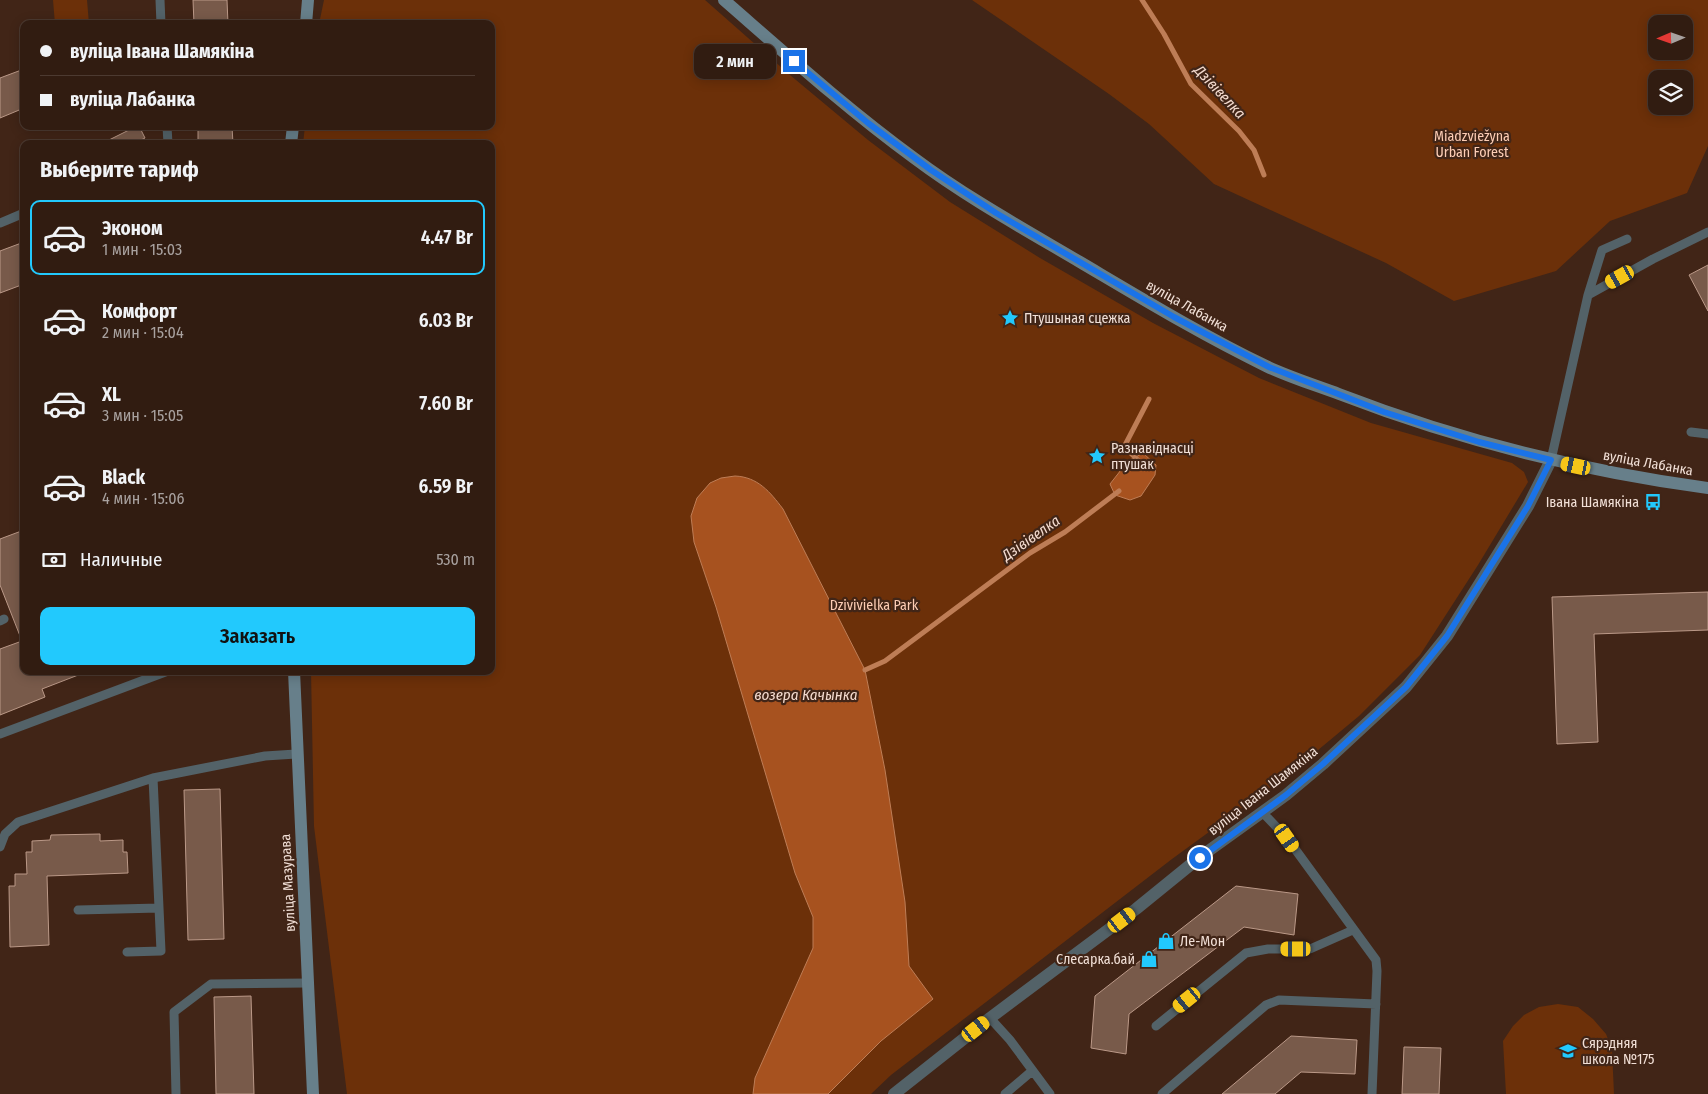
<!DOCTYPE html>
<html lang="ru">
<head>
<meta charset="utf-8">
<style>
  body { margin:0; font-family:"Fira Sans Condensed",sans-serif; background:#39251a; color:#f1f3f6; height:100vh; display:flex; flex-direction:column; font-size:19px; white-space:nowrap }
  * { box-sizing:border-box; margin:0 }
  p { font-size:16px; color:#a8a19f }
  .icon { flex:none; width:28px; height:28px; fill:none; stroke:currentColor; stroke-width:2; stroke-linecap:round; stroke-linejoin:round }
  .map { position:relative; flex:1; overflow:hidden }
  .panel { position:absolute; left:20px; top:140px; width:475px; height:535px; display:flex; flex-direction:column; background:#311c11; border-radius:10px; box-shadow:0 2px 12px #0003,0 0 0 1px #4c3a31 }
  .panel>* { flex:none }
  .banner { position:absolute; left:20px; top:20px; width:475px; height:110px; border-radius:10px; box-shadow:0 2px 12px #0003,0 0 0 1px #4c3a31; display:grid; align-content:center; height:110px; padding:0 20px; background:#311c11 }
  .needle { width:32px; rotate:268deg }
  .buttons { position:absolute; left:1648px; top:15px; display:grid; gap:10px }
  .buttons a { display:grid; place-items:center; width:45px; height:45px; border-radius:10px; background:#311c11; box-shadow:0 2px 12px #0003,0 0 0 1px #4c3a31; font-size:25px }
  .end { position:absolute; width:22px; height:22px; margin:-11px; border:6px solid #1a73e8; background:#fff; box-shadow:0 0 0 2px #fff }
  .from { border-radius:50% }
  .bubble { position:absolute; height:35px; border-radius:10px; background:#311c11; box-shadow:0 2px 12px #0003,0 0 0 1px #4c3a31; font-size:16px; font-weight:600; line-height:35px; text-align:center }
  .car { position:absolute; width:15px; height:30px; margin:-15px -8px; border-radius:6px; box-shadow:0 0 4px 1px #0007; background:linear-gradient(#f5c518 24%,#345 0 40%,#f5c518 0 76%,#345 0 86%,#f5c518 0) }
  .banner b { display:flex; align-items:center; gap:18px; height:48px; font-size:19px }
  .banner b+b { border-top:1px solid #4c3a31 }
  .banner i { width:12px; height:12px; background:#f1f3f6 }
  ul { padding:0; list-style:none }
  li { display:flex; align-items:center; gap:15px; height:75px; margin:0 10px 8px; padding:0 10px; border:2px solid transparent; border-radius:10px }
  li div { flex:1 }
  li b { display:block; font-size:19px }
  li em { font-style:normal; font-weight:600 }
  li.selected { border-color:#22c9fd }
  li>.icon { width:45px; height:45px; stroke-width:1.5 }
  h2 { padding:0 20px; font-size:22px; line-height:60px }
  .pay { display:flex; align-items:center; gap:12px; height:55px; padding:0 20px; font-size:19px }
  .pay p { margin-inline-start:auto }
  .cta { display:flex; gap:10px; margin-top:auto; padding:10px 20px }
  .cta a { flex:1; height:58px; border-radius:10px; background:#22c9fd; color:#111; font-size:20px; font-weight:600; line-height:58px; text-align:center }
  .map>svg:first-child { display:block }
  .green { fill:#6c3009; fill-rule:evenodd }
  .water { fill:#a7521f; stroke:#be7d56 }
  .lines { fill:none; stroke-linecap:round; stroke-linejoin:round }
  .stream { stroke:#be7d56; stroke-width:5 }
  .building { fill:#785a4a; stroke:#b98 }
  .service { stroke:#536268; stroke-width:9 }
  .tertiary { stroke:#536268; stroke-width:12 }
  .secondary { stroke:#677f8a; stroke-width:12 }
  .route { stroke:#1a73e8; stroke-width:6 }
  .labels { text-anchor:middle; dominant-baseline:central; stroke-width:4.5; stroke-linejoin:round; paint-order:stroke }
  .park-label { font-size:14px; fill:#fdcdb5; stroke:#412517 }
  .street-label { font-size:14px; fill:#f2e0d7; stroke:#412517 }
  .poi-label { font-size:14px; fill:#f2e0d7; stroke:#412517; text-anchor:start }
  .water-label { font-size:15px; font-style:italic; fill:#f4dbcf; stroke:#412517 }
</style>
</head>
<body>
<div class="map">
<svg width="1708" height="1094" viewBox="0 0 1708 1094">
  <rect width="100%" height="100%" fill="#412517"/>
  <!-- green -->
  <path class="green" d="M53,0h34l2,24h-34z
    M324,0h381l85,75 78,65 82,62 90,56 113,65 106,55 112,45 141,40 12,9 4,10 -50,83 -58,90 -61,61 -65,54 -122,89 -281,216 -20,19h-524l-33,-268 -3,-155h180v-527h-188l2,-18h186v-102h-172z
    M972,0h736v146l-21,47 -77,28 -54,50 -102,30 -68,-38 -172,-79 -65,-60 -40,-30zM1656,24h28v27h-28zM1656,79h28v27h-28z
    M1558,1004l20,3 15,12 13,15 6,16 2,44h-108l-3,-53 10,-15 11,-11 15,-8z"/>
  <!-- water -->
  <path class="water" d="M1143,453l13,12 -1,10 -14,21 -11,4 -15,-5 -5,-11 18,-23z
    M735,476c23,1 35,16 48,33l82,161 20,100 20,132 4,64 24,33 -52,42 -53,53h-75l2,-16 58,-130v-31l-18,-44 -79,-266 -22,-65 -3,-26 6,-18 13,-15 11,-5z"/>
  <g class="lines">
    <!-- stream -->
    <path class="stream" d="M1142,0l22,34 27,50 48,47 15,19 10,25
      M1139,461l-15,-14 25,-48
      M865,670l20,-9 145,-108 35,-21 54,-41"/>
  </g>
  <!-- building -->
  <path class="building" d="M193,0h34l1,24h-34z
    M24,69v39l-24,10v-40z
    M137,126h2l6,12 -12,6h-32z
    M198,126h34l1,18h-35z
    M24,242v42l-24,9v-42z
    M1708,265v46l-19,-36z
    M24,530v141l62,1 -44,17 3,8 -45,18v-66l22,-8 -22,-56v-46z
    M1708,592v38l-114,4 4,108 -41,2 -5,-147z
    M220,789l4,150 -36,1 -4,-150z
    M100,834v7l23,-1v12h4l1,21 -81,3 2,69 -39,2 -1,-61h6v-12h12l-1,-22h6v-11l18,-1 1,-5z
    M1236,886l62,8 -4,41 -50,-8 -115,87 -3,40 -35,-6 4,-52z
    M251,996l3,98h-38l-2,-97z
    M1291,1036l66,4 -2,34 -54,-2 -26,22h-53z
    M1404,1047l37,1 -2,46h-37z"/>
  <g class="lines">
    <!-- service -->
    <path class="service" d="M160,0l1,24
      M167,126l1,18
      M0,223l24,-10
      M1588,295l14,-45 25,-11
      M1691,432l17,2
      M1551,460l37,-165 65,-36 55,-27
      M0,621l4,-2
      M0,734l168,-63
      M1263,813l24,25 89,122 1,11 -5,123
      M0,847l5,-13 13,-12 135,-44 112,-22 31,-2
      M78,910l81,-2
      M127,952l34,-1 -8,-173
      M990,1018l20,22 40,54
      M1156,1026l90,-73 22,-4h42l43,-19
      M176,1094l-2,-82 37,-28 98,-1
      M1005,1094l27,-23
      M1162,1094l104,-89 13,-5 97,4"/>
    <!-- tertiary -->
    <path class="tertiary" d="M894,1094l96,-76 146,-109 64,-52 86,-62 37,-31 83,-77 41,-51 81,-130 23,-46"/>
    <!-- secondary -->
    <path class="secondary" d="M724,0c62,54 123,109 190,158 52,39 110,71 166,104 61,36 122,73 186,104 23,11 49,19 73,28 119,46 243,77 369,94
      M306,24l2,-24
      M291,144l2,-18
      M294,671l19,423"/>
  </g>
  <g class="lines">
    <!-- route -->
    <path class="route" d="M794,61l74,62 63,47 65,43 178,104 32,17 63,33 115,45 95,30 72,18 -23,46 -81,130 -41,51 -83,77 -37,31 -86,63"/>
  </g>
  <!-- icons -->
  <defs>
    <g id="sight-bare" transform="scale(1.35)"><path d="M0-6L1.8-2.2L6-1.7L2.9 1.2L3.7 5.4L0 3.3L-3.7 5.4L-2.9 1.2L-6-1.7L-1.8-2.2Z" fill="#22c9fd" stroke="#412517" stroke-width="2.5" paint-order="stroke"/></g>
    <g id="bus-bare" transform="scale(1.35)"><path d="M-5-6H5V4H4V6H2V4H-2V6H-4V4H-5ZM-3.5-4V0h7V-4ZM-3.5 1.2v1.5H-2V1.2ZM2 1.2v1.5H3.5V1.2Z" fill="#22c9fd" stroke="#412517" stroke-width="2.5" paint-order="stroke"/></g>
    <g id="shop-bare" transform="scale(1.35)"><path d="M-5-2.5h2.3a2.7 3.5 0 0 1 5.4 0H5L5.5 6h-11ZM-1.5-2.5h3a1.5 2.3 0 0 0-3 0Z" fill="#22c9fd" stroke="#412517" stroke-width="2.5" paint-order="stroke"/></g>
    <g id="school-bare" transform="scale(1.35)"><path d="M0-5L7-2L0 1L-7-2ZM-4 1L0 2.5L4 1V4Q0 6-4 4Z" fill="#22c9fd" stroke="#412517" stroke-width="2.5" paint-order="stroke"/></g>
  </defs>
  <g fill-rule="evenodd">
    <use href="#sight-bare" x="1010" y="318"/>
    <use href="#sight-bare" x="1097" y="456"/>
    <use href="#bus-bare" x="1653" y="502"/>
    <use href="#shop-bare" x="1166" y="941"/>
    <use href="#shop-bare" x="1149" y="959"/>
    <use href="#school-bare" x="1568" y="1051"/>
  </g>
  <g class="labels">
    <!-- park labels -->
    <g class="park-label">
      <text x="1472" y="136">Miadzviežyna<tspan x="1472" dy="16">Urban Forest</tspan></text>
      <text x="874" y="605">Dzivivielka Park</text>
    </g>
    <!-- street labels -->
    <g class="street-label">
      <text transform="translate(1187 306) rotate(29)">вуліца Лабанка</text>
      <text transform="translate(1648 463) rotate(10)">вуліца Лабанка</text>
      <text transform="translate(1263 791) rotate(-38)">вуліца Івана Шамякіна</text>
      <text transform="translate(288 883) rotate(-93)">вуліца Мазурава</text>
    </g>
    <!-- poi labels -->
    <g class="poi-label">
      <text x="1024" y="318">Птушыная сцежка</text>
      <text x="1111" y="448">Разнавіднасці<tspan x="1111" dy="16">птушак</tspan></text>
      <text x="1639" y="502" text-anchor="end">Івана Шамякіна</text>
      <text x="1180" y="941">Ле-Мон</text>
      <text x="1135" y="959" text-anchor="end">Слесарка.бай</text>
      <text x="1582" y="1043">Сярэдняя<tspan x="1582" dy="16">школа №175</tspan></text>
    </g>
    <!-- water labels -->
    <g class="water-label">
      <text transform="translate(1220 92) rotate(47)">Дзівівелка</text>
      <text transform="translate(1031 538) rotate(-35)">Дзівівелка</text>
      <text x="806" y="695">возера Качынка</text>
    </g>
  </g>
</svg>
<div class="buttons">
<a><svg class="needle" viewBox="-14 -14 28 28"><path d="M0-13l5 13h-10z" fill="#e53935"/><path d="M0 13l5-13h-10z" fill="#a8a19f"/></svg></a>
<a><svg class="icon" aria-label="layers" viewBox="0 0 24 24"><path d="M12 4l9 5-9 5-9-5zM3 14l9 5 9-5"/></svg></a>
</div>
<i class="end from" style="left:1200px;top:858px"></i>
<i class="end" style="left:794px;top:61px"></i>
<div class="bubble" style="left:694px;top:44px;width:82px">2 мин</div>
<i class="car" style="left:1620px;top:277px;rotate:241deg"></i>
<i class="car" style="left:1576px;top:466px;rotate:282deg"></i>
<i class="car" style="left:1287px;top:838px;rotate:145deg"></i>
<i class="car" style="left:1122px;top:920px;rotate:53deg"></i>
<i class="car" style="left:1296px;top:949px;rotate:270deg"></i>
<i class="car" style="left:1187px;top:1000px;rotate:231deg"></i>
<i class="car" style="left:976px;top:1029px;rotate:52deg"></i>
<div class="banner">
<b><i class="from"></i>вуліца Івана Шамякіна</b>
<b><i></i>вуліца Лабанка</b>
</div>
<section class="panel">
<h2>Выберите тариф</h2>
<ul>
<li class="selected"><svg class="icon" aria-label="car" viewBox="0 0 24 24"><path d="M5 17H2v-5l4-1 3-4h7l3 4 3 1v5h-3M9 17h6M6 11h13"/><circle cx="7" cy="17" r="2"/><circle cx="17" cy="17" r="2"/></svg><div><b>Эконом</b><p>1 мин · 15:03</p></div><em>4.47 Br</em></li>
<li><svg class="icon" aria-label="car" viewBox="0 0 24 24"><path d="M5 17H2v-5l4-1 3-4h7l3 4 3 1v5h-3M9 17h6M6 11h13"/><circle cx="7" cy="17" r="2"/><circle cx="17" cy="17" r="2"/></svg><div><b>Комфорт</b><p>2 мин · 15:04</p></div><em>6.03 Br</em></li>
<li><svg class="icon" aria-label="car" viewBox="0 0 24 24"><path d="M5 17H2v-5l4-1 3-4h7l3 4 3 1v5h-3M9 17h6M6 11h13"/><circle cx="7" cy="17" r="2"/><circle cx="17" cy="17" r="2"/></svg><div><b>XL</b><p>3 мин · 15:05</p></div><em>7.60 Br</em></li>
<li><svg class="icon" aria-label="car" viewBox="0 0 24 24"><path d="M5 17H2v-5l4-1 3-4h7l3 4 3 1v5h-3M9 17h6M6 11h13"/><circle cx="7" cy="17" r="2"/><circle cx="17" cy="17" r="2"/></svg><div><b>Black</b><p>4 мин · 15:06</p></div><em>6.59 Br</em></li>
</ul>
<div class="pay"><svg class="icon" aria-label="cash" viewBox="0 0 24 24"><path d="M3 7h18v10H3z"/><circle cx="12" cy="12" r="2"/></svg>Наличные<p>530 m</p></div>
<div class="cta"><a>Заказать</a></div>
</section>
</div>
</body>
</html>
